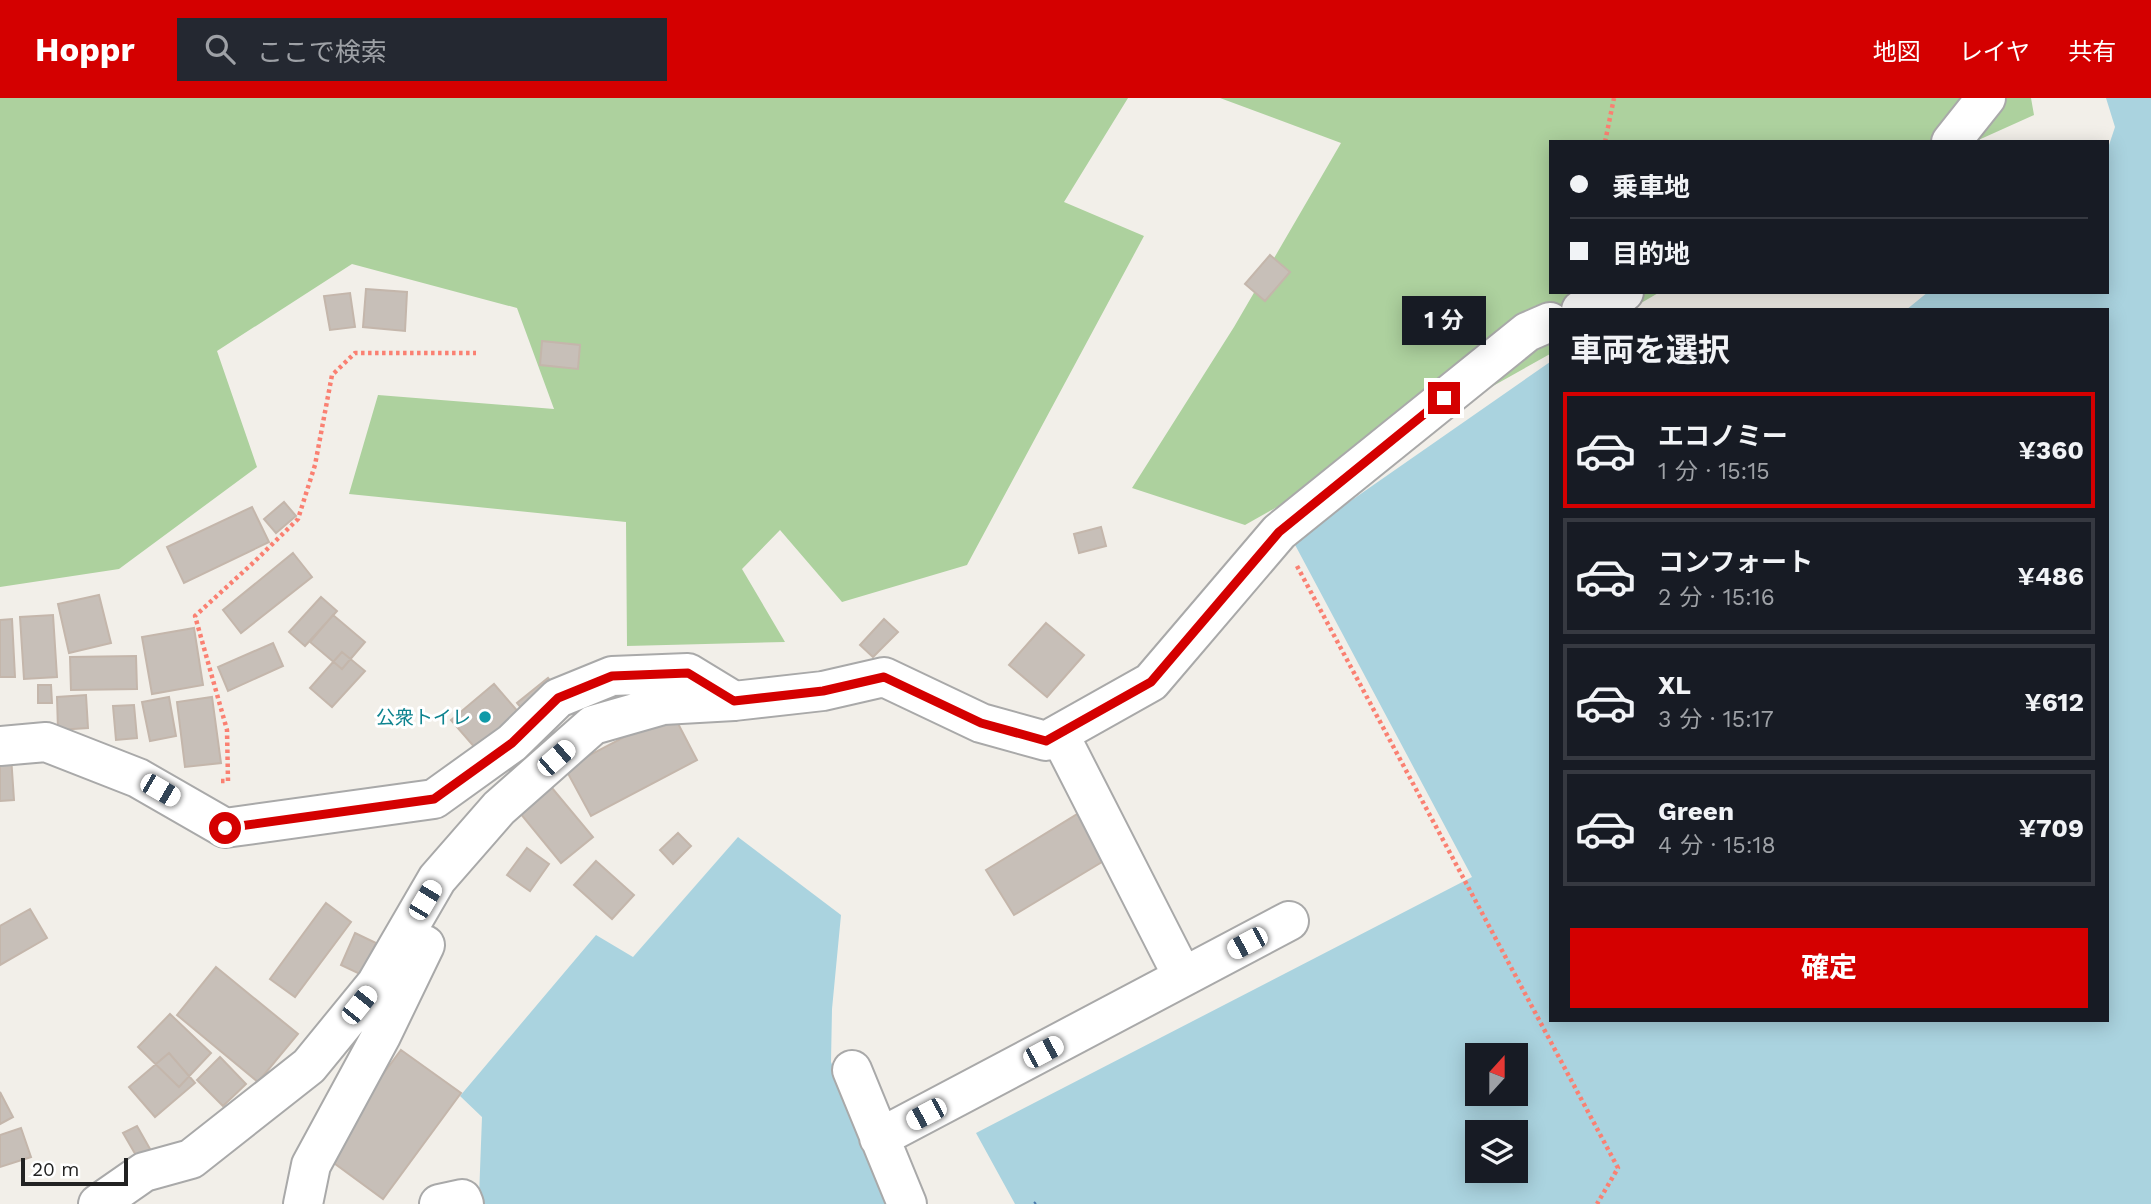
<!DOCTYPE html>
<html lang="ja">
<head>
<meta charset="utf-8">
<style>
  body { margin:0; font-family:"Work Sans","Noto Sans JP",sans-serif; background:#242831; color:#f1f3f6; height:100vh; display:flex; flex-direction:column; font-size:26px; white-space:nowrap }
  * { box-sizing:border-box; margin:0 }
  p { font-size:23px; color:#9ea1a6 }
  .icon { flex:none; width:38px; height:38px; fill:none; stroke:currentColor; stroke-width:2; stroke-linecap:round; stroke-linejoin:round }
  .map { position:relative; flex:1; overflow:hidden }
  .sheet { position:absolute; left:1549px; top:210px; width:560px; height:714px; display:flex; flex-direction:column; background:#171b24; border-radius:0px; box-shadow:0 4px 18px #0003 }
  .sheet>* { flex:none }
  .top-card { position:absolute; left:1549px; top:42px; width:560px; height:154px; border-radius:0px; box-shadow:0 4px 18px #0003; display:grid; align-content:center; height:154px; padding:0 21px; background:#171b24 }
  .needle { width:46px; rotate:21deg }
  .controls { position:absolute; left:1465px; top:945px; display:grid; gap:14px }
  .controls a { display:grid; place-items:center; width:63px; height:63px; border-radius:0px; background:#171b24; box-shadow:0 4px 18px #0003; font-size:35px }
  .scale { position:absolute; left:21px; bottom:18px; width:107px; box-sizing:border-box; padding-left:7px; border:4px solid #222; border-top:0; font-size:19px; line-height:24px; white-space:nowrap; color:#222; -webkit-text-stroke:5px #fff; paint-order:stroke }
  .end { position:absolute; width:32px; height:32px; margin:-16px; border:9px solid #d40000; background:#fff; box-shadow:0 0 0 4px #fff }
  .from { border-radius:50% }
  .bubble { position:absolute; height:49px; border-radius:0px; background:#171b24; box-shadow:0 4px 18px #0003; font-size:23px; font-weight:700; line-height:49px; text-align:center }
  .car { position:absolute; width:21px; height:42px; margin:-21px -10px; border-radius:9px; box-shadow:0 0 5px 2px #0007; background:linear-gradient(#fff 24%,#345 0 40%,#fff 0 76%,#345 0 86%,#fff 0) }
  .top-card b { display:flex; align-items:center; gap:24px; height:66px; font-size:26px }
  .top-card b+b { border-top:2px solid #363941 }
  .top-card i { width:18px; height:18px; background:#f1f3f6 }
  ul { padding:0; list-style:none }
  li { display:flex; align-items:center; gap:21px; height:116px; margin:0 14px 10px; padding:0 7px; border:4px solid #363941; border-radius:0px }
  li div { flex:1 }
  li b { display:block; font-size:26px }
  li em { font-style:normal; font-weight:700 }
  li.selected { border-color:#d40000 }
  li>.icon { width:63px; height:63px; stroke-width:1.5 }
  h2 { padding:0 21px; font-size:32px; line-height:84px }
  .primary-button { display:flex; gap:14px; margin-top:auto; padding:14px 21px }
  .primary-button a { flex:1; height:80px; border-radius:0px; background:#d40000; color:#fff; font-size:28px; font-weight:700; line-height:80px; text-align:center }
  header { display:flex; align-items:center; gap:42px; box-sizing:border-box; height:98px; padding:0 35px; background:#d40000; color:#fff }
  header strong { font-size:33px }
  nav { display:flex; gap:38px; margin-inline-start:auto; font-size:24px }
  .search { width:490px; height:63px; background:#242831; display:flex; align-items:center; gap:18px; box-sizing:border-box; padding:0 24px; border-radius:0px; color:#9ea1a6; font-size:26px }
  .map>svg:first-child { display:block }
  .forest { fill:#add19e }
  .water { fill:#aad3df; fill-rule:evenodd }
  .lines { fill:none; stroke-linecap:round; stroke-linejoin:round }
  .ferry { stroke:#4a7aab; stroke-width:2; stroke-dasharray:9 7; stroke-linecap:butt }
  .building { fill:#c7bfb8; stroke:#c4b6ab; stroke-width:2 }
  .minor-casing { stroke:#a9a9a9; stroke-width:42 }
  .path { stroke:#fa8072; stroke-width:4.5; stroke-dasharray:3.5 3.5; stroke-linecap:butt }
  .minor { stroke:#fff; stroke-width:38 }
  .route { stroke:#d40000; stroke-width:9 }
  .culture-dot { fill:#0f9aa8; stroke:#fff; stroke-width:2.5 }
  .labels { text-anchor:middle; dominant-baseline:central; stroke-width:6; stroke-linejoin:round; paint-order:stroke }
  .culture-label { font-size:19px; fill:#0d838f; stroke:#fff; text-anchor:end }
</style>
</head>
<body>
<header>
<strong>Hoppr</strong>
<div class="search"><svg class="icon" aria-label="search" viewBox="0 0 24 24"><circle cx="10" cy="10" r="6"/><path d="M15 15l6 6"/></svg>ここで検索</div>
<nav><a>地図</a><a>レイヤ</a><a>共有</a></nav>
</header>
<div class="map">
<svg width="2151" height="1106" viewBox="0 0 2151 1106">
  <rect width="100%" height="100%" fill="#f2efe9"/>
  <!-- forest -->
  <path class="forest" d="M0,0h1128l-64,104 80,34 -177,329 -125,37 -62,-72 -38,39 43,73 -158,4 -1,-124 -277,-28 29,-99 176,14 -37,-101 -165,-44 -135,87 40,116 -138,102 -119,18z
    M1220,0h811l3,17 -60,27h-424v150h110l-31,18h-79v44l-305,171 -113,-37 102,-161 107,-184z"/>
  <!-- water -->
  <path class="water" d="M2106,0h45v1106h-1136l-39,-71 496,-256 -179,-336 257,-179v658h557v-710h-201l22,-18h179v-141l8,-24zM1477,957h39v39h-39zM1477,1034h39v39h-39z
    M738,739l103,78 -9,94 -1,53 62,142h-412l-2,-7 3,-80 -22,-21 136,-161 37,22z"/>
  <g class="lines">
    <!-- ferry -->
    <path class="ferry" d="M1034,1104l2,2"/>
  </g>
  <!-- building -->
  <path class="building" d="M1270,157l20,17 -25,29 -20,-17z
    M366,191l41,3 -2,39 -42,-4z
    M350,195l5,34 -25,3 -6,-34z
    M542,243l38,4 -2,24 -38,-4z
    M284,404l12,14 -20,17 -12,-14z
    M252,409l17,35 -85,41 -17,-36z
    M1101,429l5,19 -27,7 -5,-19z
    M293,455l19,24 -71,56 -18,-23z
    M99,497l12,48 -42,10 -11,-49z
    M321,499l16,14 -32,35 -16,-14z
    M53,517l4,62 -33,2 -4,-62z
    M333,517l32,27 -23,27 -32,-27z
    M12,521l3,58h-15v-57z
    M884,521l14,13 -25,25 -13,-12z
    M1046,525l38,32 -37,42 -38,-32z
    M194,530l9,57 -51,9 -10,-57z
    M273,545l10,23 -55,25 -10,-24z
    M342,554l23,19 -33,36 -22,-19z
    M136,558l1,33 -66,1 -1,-33z
    M548,580l9,11 -30,26 -10,-12z
    M494,586l26,30 -43,36 -26,-30z
    M38,587h13l1,18h-14z
    M86,597l2,33 -30,2 -1,-33z
    M169,599l7,39 -26,5 -8,-39z
    M212,599l9,66 -36,4 -8,-65z
    M134,607l3,33 -21,2 -3,-34z
    M672,614l25,48 -106,56 -26,-48z
    M0,658h11l3,44 -14,1z
    M547,684l46,55 -32,26 -46,-56z
    M1079,715l28,46 -93,56 -28,-45z
    M678,735l13,13 -18,18 -13,-14z
    M527,750l22,16 -19,27 -23,-16z
    M596,763l38,34 -22,24 -38,-34z
    M326,805l25,19 -56,75 -25,-18z
    M30,811l17,29 -47,27v-39z
    M355,835l21,10 -14,32 -21,-10z
    M216,869l82,67 -40,48 -81,-67z
    M170,916l41,39 -32,34 -41,-40z
    M401,952l60,43 -78,106 -60,-44z
    M169,955l26,30 -40,34 -26,-30z
    M220,959l26,27 -23,22 -26,-26z
    M0,994l13,25 -13,7z
    M137,1028l13,23 -13,8 -14,-24z
    M21,1030l10,29 -31,10v-32z"/>
  <g class="lines">
    <!-- minor casing -->
    <g class="minor-casing">
      <path id="minor" d="M1951,44l35,-44
        M1581,212l43,-18
        M1059,636l124,243
        M0,648l46,-4 92,36 87,50 209,-29 78,-56 46,-45 54,-22 76,-3 46,28
        M852,972l55,134
        M879,1040l410,-217
        M98,1106l46,-32 47,-13 118,-93 67,-82 61,-105 62,-71 94,-83 70,-20 71,-4 89,-10 61,-14 97,46 65,18 105,-59 128,-150 248,-200 23,-10
        M303,1106l8,-39 70,-129 44,-91
        M439,1106l23,-5 2,5"/>
    </g>
    <!-- path -->
    <path class="path" d="M1605,44l9,-44
      M1297,468l321,602 -21,36
      M221,683h7l-1,-51 -32,-114 59,-54 44,-43 17,-54 17,-90 23,-22h121"/>
    <!-- minor -->
    <use href="#minor" class="minor"/>
  </g>
  <g class="lines">
    <!-- route -->
    <path class="route" d="M225,730l209,-29 78,-56 46,-45 54,-22 76,-3 46,28 89,-10 61,-14 97,46 65,18 105,-59 128,-150 165,-134"/>
  </g>
  <!-- markers -->
  <circle class="culture-dot" cx="485" cy="619" r="7"/>
  <g class="labels">
    <!-- culture labels -->
    <g class="culture-label">
      <text x="471" y="619">公衆トイレ</text>
    </g>
  </g>
</svg>
<div class="controls">
<a><svg class="needle" viewBox="-14 -14 28 28"><path d="M0-13l5 13h-10z" fill="#e53935"/><path d="M0 13l5-13h-10z" fill="#9ea1a6"/></svg></a>
<a><svg class="icon" aria-label="layers" viewBox="0 0 24 24"><path d="M12 4l9 5-9 5-9-5zM3 14l9 5 9-5"/></svg></a>
</div>
<div class="scale">20 m</div>
<i class="end from" style="left:225px;top:730px"></i>
<i class="end" style="left:1444px;top:300px"></i>
<div class="bubble" style="left:1402px;top:198px;width:84px">1 分</div>
<i class="car" style="left:556px;top:660px;rotate:49deg"></i>
<i class="car" style="left:160px;top:692px;rotate:120deg"></i>
<i class="car" style="left:425px;top:802px;rotate:31deg"></i>
<i class="car" style="left:1247px;top:845px;rotate:242deg"></i>
<i class="car" style="left:359px;top:907px;rotate:39deg"></i>
<i class="car" style="left:1043px;top:954px;rotate:62deg"></i>
<i class="car" style="left:926px;top:1016px;rotate:242deg"></i>
<div class="top-card">
<b><i class="from"></i>乗車地</b>
<b><i></i>目的地</b>
</div>
<section class="sheet">
<h2>車両を選択</h2>
<ul>
<li class="selected"><svg class="icon" aria-label="car" viewBox="0 0 24 24"><path d="M5 17H2v-5l4-1 3-4h7l3 4 3 1v5h-3M9 17h6M6 11h13"/><circle cx="7" cy="17" r="2"/><circle cx="17" cy="17" r="2"/></svg><div><b>エコノミー</b><p>1 分 · 15:15</p></div><em>¥360</em></li>
<li><svg class="icon" aria-label="car" viewBox="0 0 24 24"><path d="M5 17H2v-5l4-1 3-4h7l3 4 3 1v5h-3M9 17h6M6 11h13"/><circle cx="7" cy="17" r="2"/><circle cx="17" cy="17" r="2"/></svg><div><b>コンフォート</b><p>2 分 · 15:16</p></div><em>¥486</em></li>
<li><svg class="icon" aria-label="car" viewBox="0 0 24 24"><path d="M5 17H2v-5l4-1 3-4h7l3 4 3 1v5h-3M9 17h6M6 11h13"/><circle cx="7" cy="17" r="2"/><circle cx="17" cy="17" r="2"/></svg><div><b>XL</b><p>3 分 · 15:17</p></div><em>¥612</em></li>
<li><svg class="icon" aria-label="car" viewBox="0 0 24 24"><path d="M5 17H2v-5l4-1 3-4h7l3 4 3 1v5h-3M9 17h6M6 11h13"/><circle cx="7" cy="17" r="2"/><circle cx="17" cy="17" r="2"/></svg><div><b>Green</b><p>4 分 · 15:18</p></div><em>¥709</em></li>
</ul>
<div class="primary-button"><a>確定</a></div>
</section>
</div>
</body>
</html>
